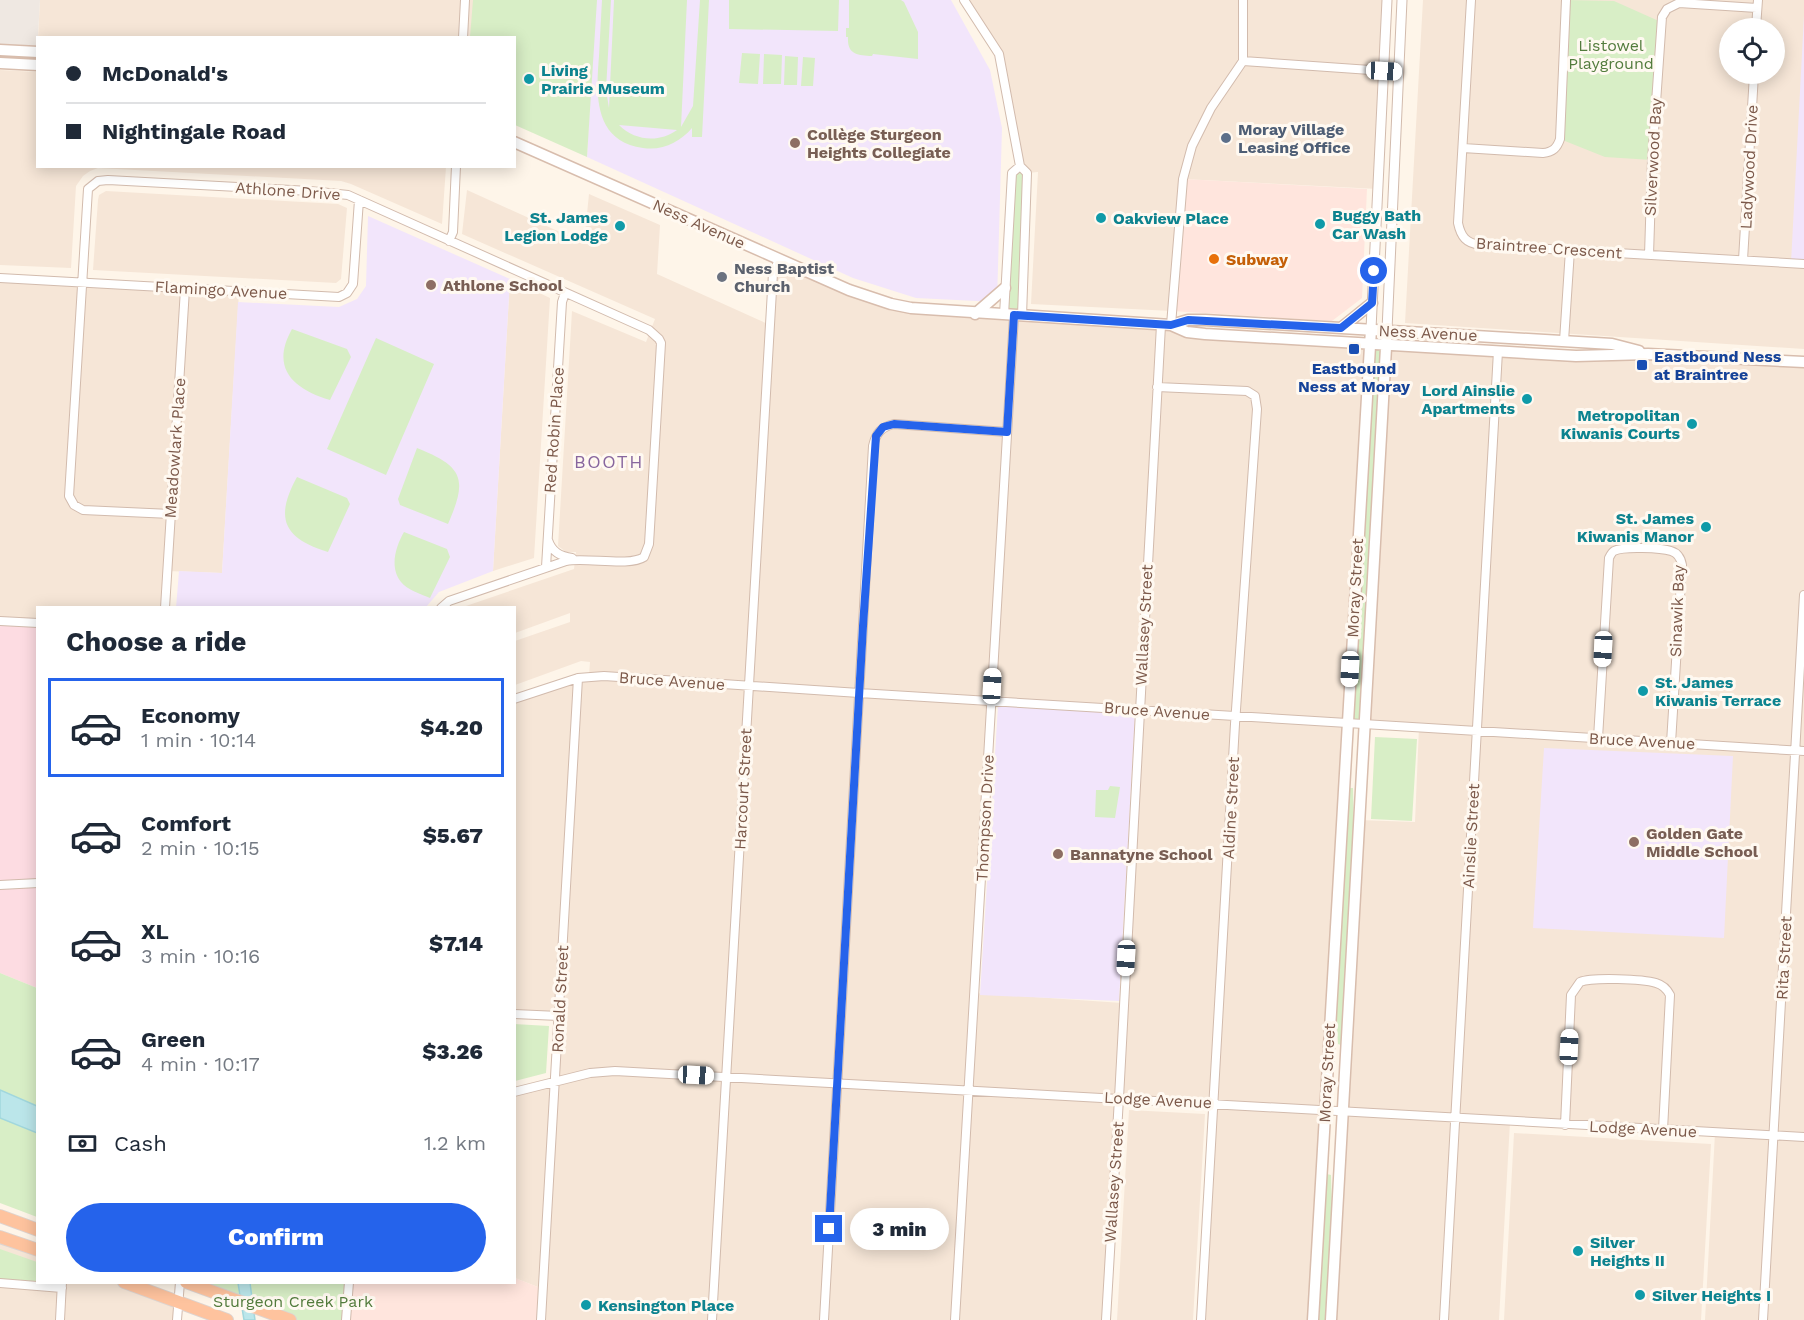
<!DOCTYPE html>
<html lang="en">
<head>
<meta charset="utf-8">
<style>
  body { margin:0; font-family:"Work Sans",sans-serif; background:#f2f2f3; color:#1f2937; height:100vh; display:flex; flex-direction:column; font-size:22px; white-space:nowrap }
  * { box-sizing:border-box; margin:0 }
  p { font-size:20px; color:#747a83 }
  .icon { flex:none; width:33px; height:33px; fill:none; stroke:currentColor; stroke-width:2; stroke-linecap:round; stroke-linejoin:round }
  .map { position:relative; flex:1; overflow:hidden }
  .side { position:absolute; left:36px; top:606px; width:480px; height:678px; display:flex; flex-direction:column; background:#fff; border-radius:0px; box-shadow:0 3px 15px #0003 }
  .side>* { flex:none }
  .guide { position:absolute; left:36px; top:36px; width:480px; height:132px; border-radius:0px; box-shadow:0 3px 15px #0003; display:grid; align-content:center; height:132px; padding:0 30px; background:#fff }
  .fabs { position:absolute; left:1719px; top:18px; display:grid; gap:12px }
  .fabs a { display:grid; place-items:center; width:66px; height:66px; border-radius:50%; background:#fff; box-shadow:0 3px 15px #0003; font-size:30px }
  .end { position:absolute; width:27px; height:27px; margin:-14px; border:8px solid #2563eb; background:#fff; box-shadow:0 0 0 3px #fff }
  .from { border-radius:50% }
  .bubble { position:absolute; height:42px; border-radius:21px; background:#fff; box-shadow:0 3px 15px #0003; font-size:20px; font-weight:800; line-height:42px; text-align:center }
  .car { position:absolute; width:18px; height:36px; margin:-18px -9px; border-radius:8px; box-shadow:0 0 4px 2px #0007; background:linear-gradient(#fff 24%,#345 0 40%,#fff 0 76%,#345 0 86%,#fff 0) }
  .guide b { display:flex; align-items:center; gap:21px; height:57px; font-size:22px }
  .guide b+b { border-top:2px solid #e0e1e3 }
  .guide i { width:15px; height:15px; background:#1f2937 }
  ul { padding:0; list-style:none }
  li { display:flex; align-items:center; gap:18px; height:99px; margin:0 12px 9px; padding:0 18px; border:3px solid transparent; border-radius:0px }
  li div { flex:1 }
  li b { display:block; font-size:22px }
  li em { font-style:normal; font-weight:800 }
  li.active { border-color:#2563eb }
  li>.icon { width:54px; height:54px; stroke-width:1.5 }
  h2 { padding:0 30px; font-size:27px; line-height:72px }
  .pay { display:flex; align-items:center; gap:15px; height:66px; padding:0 30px; font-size:22px }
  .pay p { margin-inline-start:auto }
  .action { display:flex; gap:12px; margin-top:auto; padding:12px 30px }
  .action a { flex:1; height:69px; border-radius:36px; background:#2563eb; color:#fff; font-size:24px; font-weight:800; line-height:69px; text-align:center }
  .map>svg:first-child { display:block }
  .residential { fill:#f6e6d7; fill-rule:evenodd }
  .commercial { fill:#ffe5dd }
  .industrial { fill:#efe8e2 }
  .education { fill:#f2e5fb }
  .medical { fill:#fddce2 }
  .green { fill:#d8eec6; fill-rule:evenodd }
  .water { fill:#bbe6ea; stroke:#a1d7dd; stroke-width:1.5 }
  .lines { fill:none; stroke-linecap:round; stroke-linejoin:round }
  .minor-casing { stroke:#d2bbad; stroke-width:10 }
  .tertiary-casing { stroke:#d2bbad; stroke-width:11 }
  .secondary-casing { stroke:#d8bdad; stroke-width:13 }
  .trunk-casing { stroke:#ddd4d0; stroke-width:14 }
  .minor { stroke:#fff; stroke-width:8 }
  .tertiary { stroke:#fff; stroke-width:9 }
  .secondary { stroke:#fff; stroke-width:10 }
  .trunk { stroke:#fec39e; stroke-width:12 }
  .route { stroke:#2563eb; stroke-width:8 }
  .culture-dot { fill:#0f9aa8; stroke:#fff9f1; stroke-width:2 }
  .service-dot { fill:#5c6f8a; stroke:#fff9f1; stroke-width:2 }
  .education-dot { fill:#8d6e63; stroke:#fff9f1; stroke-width:2 }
  .food-dot { fill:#e8710a; stroke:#fff9f1; stroke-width:2 }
  .worship-dot { fill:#6b7280; stroke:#fff9f1; stroke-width:2 }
  .transit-dot { fill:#1a4fb4; stroke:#fff9f1; stroke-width:2 }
  .labels { text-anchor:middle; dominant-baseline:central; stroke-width:6; stroke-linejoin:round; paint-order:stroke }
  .park-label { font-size:16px; fill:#537c3d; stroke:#fff9f1 }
  .culture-label { font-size:16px; font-weight:bold; fill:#0d838f; stroke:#fff9f1; text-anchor:start }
  .service-label { font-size:16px; font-weight:bold; fill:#4e5e75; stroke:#fff9f1; text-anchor:start }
  .education-label { font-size:16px; font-weight:bold; fill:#785e54; stroke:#fff9f1; text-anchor:start }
  .street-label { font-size:16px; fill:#7c594a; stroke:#fff9f1 }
  .food-label { font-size:16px; font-weight:bold; fill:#c56008; stroke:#fff9f1; text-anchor:start }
  .worship-label { font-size:16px; font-weight:bold; fill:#5b616d; stroke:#fff9f1; text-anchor:start }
  .transit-label { font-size:16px; font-weight:bold; fill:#164399; stroke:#fff9f1; text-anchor:start }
  .neighbourhood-label { font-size:18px; letter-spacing:1.5px; fill:#88669e; stroke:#fff9f1 }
</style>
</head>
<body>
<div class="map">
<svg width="1804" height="1320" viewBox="0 0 1804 1320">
  <rect width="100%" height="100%" fill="#fef5e9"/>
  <!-- residential -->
  <path class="residential" d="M40,0h435l-2,37 -435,1z
    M964,0h423l-9,189 -195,-10 -11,132 -141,-7 7,-132 -11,1 -7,-7 -21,-112z
    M1423,0h381v349l-399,-26zM1730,28h44v46h-44z
    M0,70l37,2 1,94 408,1 -4,57 -91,-40 -10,-3 -243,-13 -8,3 -7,5 -7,10 -5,82 -71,-3z
    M467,190l117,53 5,-49 71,31 -3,49 113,51 3,-52 6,-13 112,44 280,21 16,7 182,12 -56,976h-112l13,-216 -94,-6 -14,222h-565l2,-31 -28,-11v-186l40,-10 4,-65 -44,-4v-314l74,-23 1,-14 -9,-1 -66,24v-44l55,-19v-9l-55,20 -1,-25 -51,-1 111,-38 2,-17h-10l-8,-6 14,-235 74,31 9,-23 -193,-85zM992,701l147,9 -17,293 -147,-10z
    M106,191l232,13 9,4 -6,71 -5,4 -243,-13 5,-70 1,-5z
    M0,278l239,14 -17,281 -55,-2 -2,36 -127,1 -1,15 -37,-2z
    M510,279l40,19 -16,260 -41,13z
    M1386,345l418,17v958h-99l10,-187 -205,-11 -11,198h-168l28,-500 56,2 4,-95 -54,-3z
    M1129,1110l76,4 -12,206h-76z
    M1514,1133l197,11 -10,176h-197z
    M0,1237l37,13 1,32 86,1 55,19 -2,18h-177z"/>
  <!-- commercial -->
  <path class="commercial" d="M1183,179l184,10 -5,109 -30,23 -160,-10z
    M515,1278l28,11 -2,31h-195l3,-37 165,-1z"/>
  <!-- industrial -->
  <path class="industrial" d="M0,0h40l-3,52 -37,-2z"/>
  <!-- education -->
  <path class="education" d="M595,0h356l39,70 12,58 -5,174 -81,-4 -63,-20 -266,-121z
    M1804,15v249l-13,-1z
    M368,216l142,63 -17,292 -54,21 -13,15 -250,1 3,-37 43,2 16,-271 101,5 18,-8 9,-13z
    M998,706l137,7 -16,288 -139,-6z
    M1544,748l189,8 -9,182 -191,-10z"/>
  <!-- medical -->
  <path class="medical" d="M0,621l37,2v365l-37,-15z"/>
  <!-- green -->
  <path class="green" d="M473,0h124l-10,157 -72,-32 -1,-87 -44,-1z
    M602,0h9l-5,90 3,18 5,-108h73l-6,127 12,-21 7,-106h9l-7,137h-10v-9c-12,14 -29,23 -49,20 -50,-7 -47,-54 -44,-92 1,-19 2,-37 3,-56zM619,125l58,5c-18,13 -42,11 -58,-5z
    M729,0h110l-1,31 -109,-2z
    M849,0h52l3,2 14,30v27l-45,-5 -1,2c-14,-1 -25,-1 -24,-19h-2v-9h3z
    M1566,0l48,1 47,21 -9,138 -47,-3 -45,-18z
    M742,53l18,1 -2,30 -19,-1z
    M764,54l18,1 -1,29h-18z
    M785,56l13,1 -1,28h-13z
    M803,57l12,1 -2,28h-12z
    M1020,166l7,7 -5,143 -18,-1 8,-142z
    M292,329l55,20 4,8 -21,43c-37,-11 -60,-32 -38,-71z
    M376,338l58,26 -48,111 -59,-26z
    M1369,344l17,1 -21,379 -18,-1z
    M417,448c48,19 50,32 31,76l-48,-19 -2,-6z
    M297,477l50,21 3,6 -22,48c-44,-14 -54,-33 -31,-75z
    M404,532l43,17 3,8 -20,41c-9,-4 -23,-8 -29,-16 -12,-15 -5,-36 3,-50z
    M1375,737l42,2 -5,82 -41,-2z
    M1110,786l10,1 -5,31 -20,-1 1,-27h12z
    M1349,788h4l1,40 -13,217 -3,-1 -2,-34z
    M0,973l37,15v229l-37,-14z
    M514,1024l35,2 -3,47 -31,8z
    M1327,1174l4,1 1,35 -7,110h-6z
    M0,1249l37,13 1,20 18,1 -2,1 -54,-4z
    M186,1283h163l-3,37h-56z"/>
  <!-- water -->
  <path class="water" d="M0,1090l37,16v27l-37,-15z
    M238,1283h12l5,37h-11z"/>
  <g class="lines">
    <!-- minor casing -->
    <g class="minor-casing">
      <path id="minor" d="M964,0l35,54 21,112 7,7 -5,143
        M1471,0l-13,223c3,14 8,20 22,22l324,19
        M1756,28l2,-28
        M463,38l2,-38
        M1243,61l156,11
        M1463,148l80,5c10,-1 14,-5 17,-14l6,-139
        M449,241l4,-9 3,-66
        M1649,255l3,-95 10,-143 5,-8 12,-6 78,5
        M1743,260l11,-186
        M0,278l339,19 8,-4 6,-9 6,-84
        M1004,315l8,-142 8,-7
        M1171,325l12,-146 9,-33 19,-38 32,-47v-61
        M1564,341l6,-91
        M1157,387l90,4 8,5 2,13 -22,315 -34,596
        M171,514l-88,-4 -9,-5 -5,-9 19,-307 10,-8 10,-1 202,11 38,4 301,135 10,9 2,4 -12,201 -5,13c-15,10 -57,0 -78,4l-117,40 -8,7
        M548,540c4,12 12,16 24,18
        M546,567l16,-265 3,-9
        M165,608l20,-319
        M0,621l38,2
        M514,699l64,-21 26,-2 255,17 945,58
        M1598,738l11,-180c1,-2 3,-6 5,-7 9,-5 48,-3 57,0 7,2 10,8 11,14l-11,178
        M0,885l38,-2
        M514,1014l45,2
        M514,1092l76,-19 25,-2 1189,66
        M1565,1125l6,-130 9,-13c12,-5 63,-3 76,1 7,2 11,6 14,12l-7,135
        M0,1283l62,5
        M60,1320l2,-38
        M177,1320l3,-38
        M346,1320l3,-38
        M541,1320l37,-642
        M712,1320l61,-1047 6,-13
        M824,1320l49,-874c3,-13 8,-19 21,-22l113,8
        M955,1320l59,-1004
        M1106,1320l13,-222 42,-773
        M1444,1320l54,-969
        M1763,1320l41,-725"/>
    </g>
    <!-- tertiary casing -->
    <g class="tertiary-casing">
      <path id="tertiary" d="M1371,329l16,-329
        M1387,330l15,-330"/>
    </g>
    <!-- secondary casing -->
    <g class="secondary-casing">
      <path id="secondary" d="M0,50l38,2
        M0,63l38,2
        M514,142l335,148 42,14 20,4 260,17 16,7 18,2 371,22 72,-2 156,8
        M975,314l30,-26
        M1171,325l17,-5h17l407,24 27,7
        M1341,328l31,-25
        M1313,1320l58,-991
        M1331,1320l56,-990"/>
    </g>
    <!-- trunk casing -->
    <g class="trunk-casing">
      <path id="trunk" d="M0,1216l38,14
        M0,1237l38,13
        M124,1282l103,38
        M186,1282l104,38"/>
    </g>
    <!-- minor -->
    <use href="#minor" class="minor"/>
    <!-- tertiary -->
    <use href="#tertiary" class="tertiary"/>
    <!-- secondary -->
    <use href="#secondary" class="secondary"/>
    <!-- trunk -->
    <use href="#trunk" class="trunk"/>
  </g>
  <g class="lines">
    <!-- route -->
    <path class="route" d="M829,1229l34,-603 13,-190 7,-9 11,-3 113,8 7,-117 157,10 17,-5 153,8 31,-25 2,-32"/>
  </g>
  <!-- markers -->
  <g class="culture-dot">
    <circle cx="529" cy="79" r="6"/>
    <circle cx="1101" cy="218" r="6"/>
    <circle cx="1320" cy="224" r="6"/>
    <circle cx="620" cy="226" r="6"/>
    <circle cx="1527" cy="399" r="6"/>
    <circle cx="1692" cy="424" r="6"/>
    <circle cx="1706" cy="527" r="6"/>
    <circle cx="1643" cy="691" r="6"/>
    <circle cx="1578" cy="1251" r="6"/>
    <circle cx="1640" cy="1295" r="6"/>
    <circle cx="586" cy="1305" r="6"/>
  </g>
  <circle class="service-dot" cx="1226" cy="138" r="6"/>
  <g class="education-dot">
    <circle cx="795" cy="143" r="6"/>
    <circle cx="431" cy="285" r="6"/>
    <circle cx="1634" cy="842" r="6"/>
    <circle cx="1058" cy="854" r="6"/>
  </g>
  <circle class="food-dot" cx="1214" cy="259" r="6"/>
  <circle class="worship-dot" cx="722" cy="277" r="6"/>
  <g class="transit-dot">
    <rect x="1348" y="343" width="12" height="12" rx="3"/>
    <rect x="1636" y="359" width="12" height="12" rx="3"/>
  </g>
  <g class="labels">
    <!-- park labels -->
    <g class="park-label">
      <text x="1611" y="45">Listowel<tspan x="1611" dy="18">Playground</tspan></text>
      <text x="293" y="1301">Sturgeon Creek Park</text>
    </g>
    <!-- culture labels -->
    <g class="culture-label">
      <text x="541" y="70">Living<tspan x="541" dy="18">Prairie Museum</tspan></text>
      <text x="1332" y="215">Buggy Bath<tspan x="1332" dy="18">Car Wash</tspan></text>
      <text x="608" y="217" text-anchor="end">St. James<tspan x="608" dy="18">Legion Lodge</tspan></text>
      <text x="1113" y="218">Oakview Place</text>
      <text x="1515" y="390" text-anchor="end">Lord Ainslie<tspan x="1515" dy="18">Apartments</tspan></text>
      <text x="1680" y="415" text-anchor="end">Metropolitan<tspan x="1680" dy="18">Kiwanis Courts</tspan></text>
      <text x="1694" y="518" text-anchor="end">St. James<tspan x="1694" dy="18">Kiwanis Manor</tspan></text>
      <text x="1655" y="682">St. James<tspan x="1655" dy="18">Kiwanis Terrace</tspan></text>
      <text x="1590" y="1242">Silver<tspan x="1590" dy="18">Heights II</tspan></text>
      <text x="1652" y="1295">Silver Heights I</text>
      <text x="598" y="1305">Kensington Place</text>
    </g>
    <!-- service labels -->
    <g class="service-label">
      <text x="1238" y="129">Moray Village<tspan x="1238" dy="18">Leasing Office</tspan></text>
    </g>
    <!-- education labels -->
    <g class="education-label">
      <text x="807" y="134">Collège Sturgeon<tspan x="807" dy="18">Heights Collegiate</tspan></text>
      <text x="443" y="285">Athlone School</text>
      <text x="1646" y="833">Golden Gate<tspan x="1646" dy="18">Middle School</tspan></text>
      <text x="1070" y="854">Bannatyne School</text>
    </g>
    <!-- street labels -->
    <g class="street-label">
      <text transform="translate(1653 157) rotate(-87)">Silverwood Bay</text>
      <text transform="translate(1749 167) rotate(-87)">Ladywood Drive</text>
      <text transform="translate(288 191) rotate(4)">Athlone Drive</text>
      <text transform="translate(699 224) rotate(24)">Ness Avenue</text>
      <text transform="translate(1549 248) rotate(4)">Braintree Crescent</text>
      <text transform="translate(221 290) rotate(3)">Flamingo Avenue</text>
      <text transform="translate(1428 333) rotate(3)">Ness Avenue</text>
      <text transform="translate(554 430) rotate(-86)">Red Robin Place</text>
      <text transform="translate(175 448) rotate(-86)">Meadowlark Place</text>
      <text transform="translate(1355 588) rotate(-87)">Moray Street</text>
      <text transform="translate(1677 611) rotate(-88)">Sinawik Bay</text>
      <text transform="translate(1144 625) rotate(-87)">Wallasey Street</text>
      <text transform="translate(672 681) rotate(4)">Bruce Avenue</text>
      <text transform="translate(1157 711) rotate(4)">Bruce Avenue</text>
      <text transform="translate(1642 741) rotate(3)">Bruce Avenue</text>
      <text transform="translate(743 789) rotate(-87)">Harcourt Street</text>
      <text transform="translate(1231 808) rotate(-87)">Aldine Street</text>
      <text transform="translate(985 818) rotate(-87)">Thompson Drive</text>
      <text transform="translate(1471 836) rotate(-87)">Ainslie Street</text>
      <text transform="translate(1784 958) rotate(-87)">Rita Street</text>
      <text transform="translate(560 999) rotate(-87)">Ronald Street</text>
      <text transform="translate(1327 1073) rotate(-87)">Moray Street</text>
      <text transform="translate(1158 1100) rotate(3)">Lodge Avenue</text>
      <text transform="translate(1643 1129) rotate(3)">Lodge Avenue</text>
      <text transform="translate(1114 1182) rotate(-86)">Wallasey Street</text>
    </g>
    <!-- food labels -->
    <g class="food-label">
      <text x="1226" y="259">Subway</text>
    </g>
    <!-- worship labels -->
    <g class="worship-label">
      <text x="734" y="268">Ness Baptist<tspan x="734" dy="18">Church</tspan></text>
    </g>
    <!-- transit labels -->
    <g class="transit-label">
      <text x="1654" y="356">Eastbound Ness<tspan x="1654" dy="18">at Braintree</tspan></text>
      <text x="1354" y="368" text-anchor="middle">Eastbound<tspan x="1354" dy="18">Ness at Moray</tspan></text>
    </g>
    <!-- neighbourhood labels -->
    <g class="neighbourhood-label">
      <text x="609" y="461">BOOTH</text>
    </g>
  </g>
</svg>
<div class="fabs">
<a><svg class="icon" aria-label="locate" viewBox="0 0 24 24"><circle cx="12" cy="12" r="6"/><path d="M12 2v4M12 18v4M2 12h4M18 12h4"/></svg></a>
</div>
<i class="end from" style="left:1374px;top:271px"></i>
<i class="end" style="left:829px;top:1229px"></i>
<div class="bubble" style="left:850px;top:1208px;width:99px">3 min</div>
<i class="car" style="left:1384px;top:71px;rotate:93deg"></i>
<i class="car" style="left:1603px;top:649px;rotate:183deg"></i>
<i class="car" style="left:1350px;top:669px;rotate:183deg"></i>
<i class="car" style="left:992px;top:686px;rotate:3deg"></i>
<i class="car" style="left:1126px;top:958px;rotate:183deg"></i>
<i class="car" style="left:1569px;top:1047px;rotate:3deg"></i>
<i class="car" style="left:696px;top:1075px;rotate:93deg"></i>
<div class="guide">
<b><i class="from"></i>McDonald's</b>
<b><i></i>Nightingale Road</b>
</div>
<section class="side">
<h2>Choose a ride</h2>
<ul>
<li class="active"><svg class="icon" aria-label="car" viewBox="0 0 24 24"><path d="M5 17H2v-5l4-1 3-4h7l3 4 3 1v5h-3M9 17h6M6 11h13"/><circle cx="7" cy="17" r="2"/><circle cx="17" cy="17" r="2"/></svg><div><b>Economy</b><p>1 min · 10:14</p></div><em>$4.20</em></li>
<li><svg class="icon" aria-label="car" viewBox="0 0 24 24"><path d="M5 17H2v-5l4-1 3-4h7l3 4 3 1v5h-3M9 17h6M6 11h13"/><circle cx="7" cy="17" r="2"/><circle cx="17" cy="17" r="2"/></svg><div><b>Comfort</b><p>2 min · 10:15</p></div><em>$5.67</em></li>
<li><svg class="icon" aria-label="car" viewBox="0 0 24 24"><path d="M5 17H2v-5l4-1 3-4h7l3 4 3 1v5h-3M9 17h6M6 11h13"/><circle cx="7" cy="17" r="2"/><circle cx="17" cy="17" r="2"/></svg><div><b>XL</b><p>3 min · 10:16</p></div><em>$7.14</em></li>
<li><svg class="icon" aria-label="car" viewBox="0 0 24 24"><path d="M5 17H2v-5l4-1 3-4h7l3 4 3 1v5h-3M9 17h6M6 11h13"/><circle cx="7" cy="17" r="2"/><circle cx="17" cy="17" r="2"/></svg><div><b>Green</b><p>4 min · 10:17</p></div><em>$3.26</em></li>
</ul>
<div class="pay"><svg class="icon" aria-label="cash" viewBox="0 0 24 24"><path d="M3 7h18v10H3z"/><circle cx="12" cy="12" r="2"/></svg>Cash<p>1.2 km</p></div>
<div class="action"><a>Confirm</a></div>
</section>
</div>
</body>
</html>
